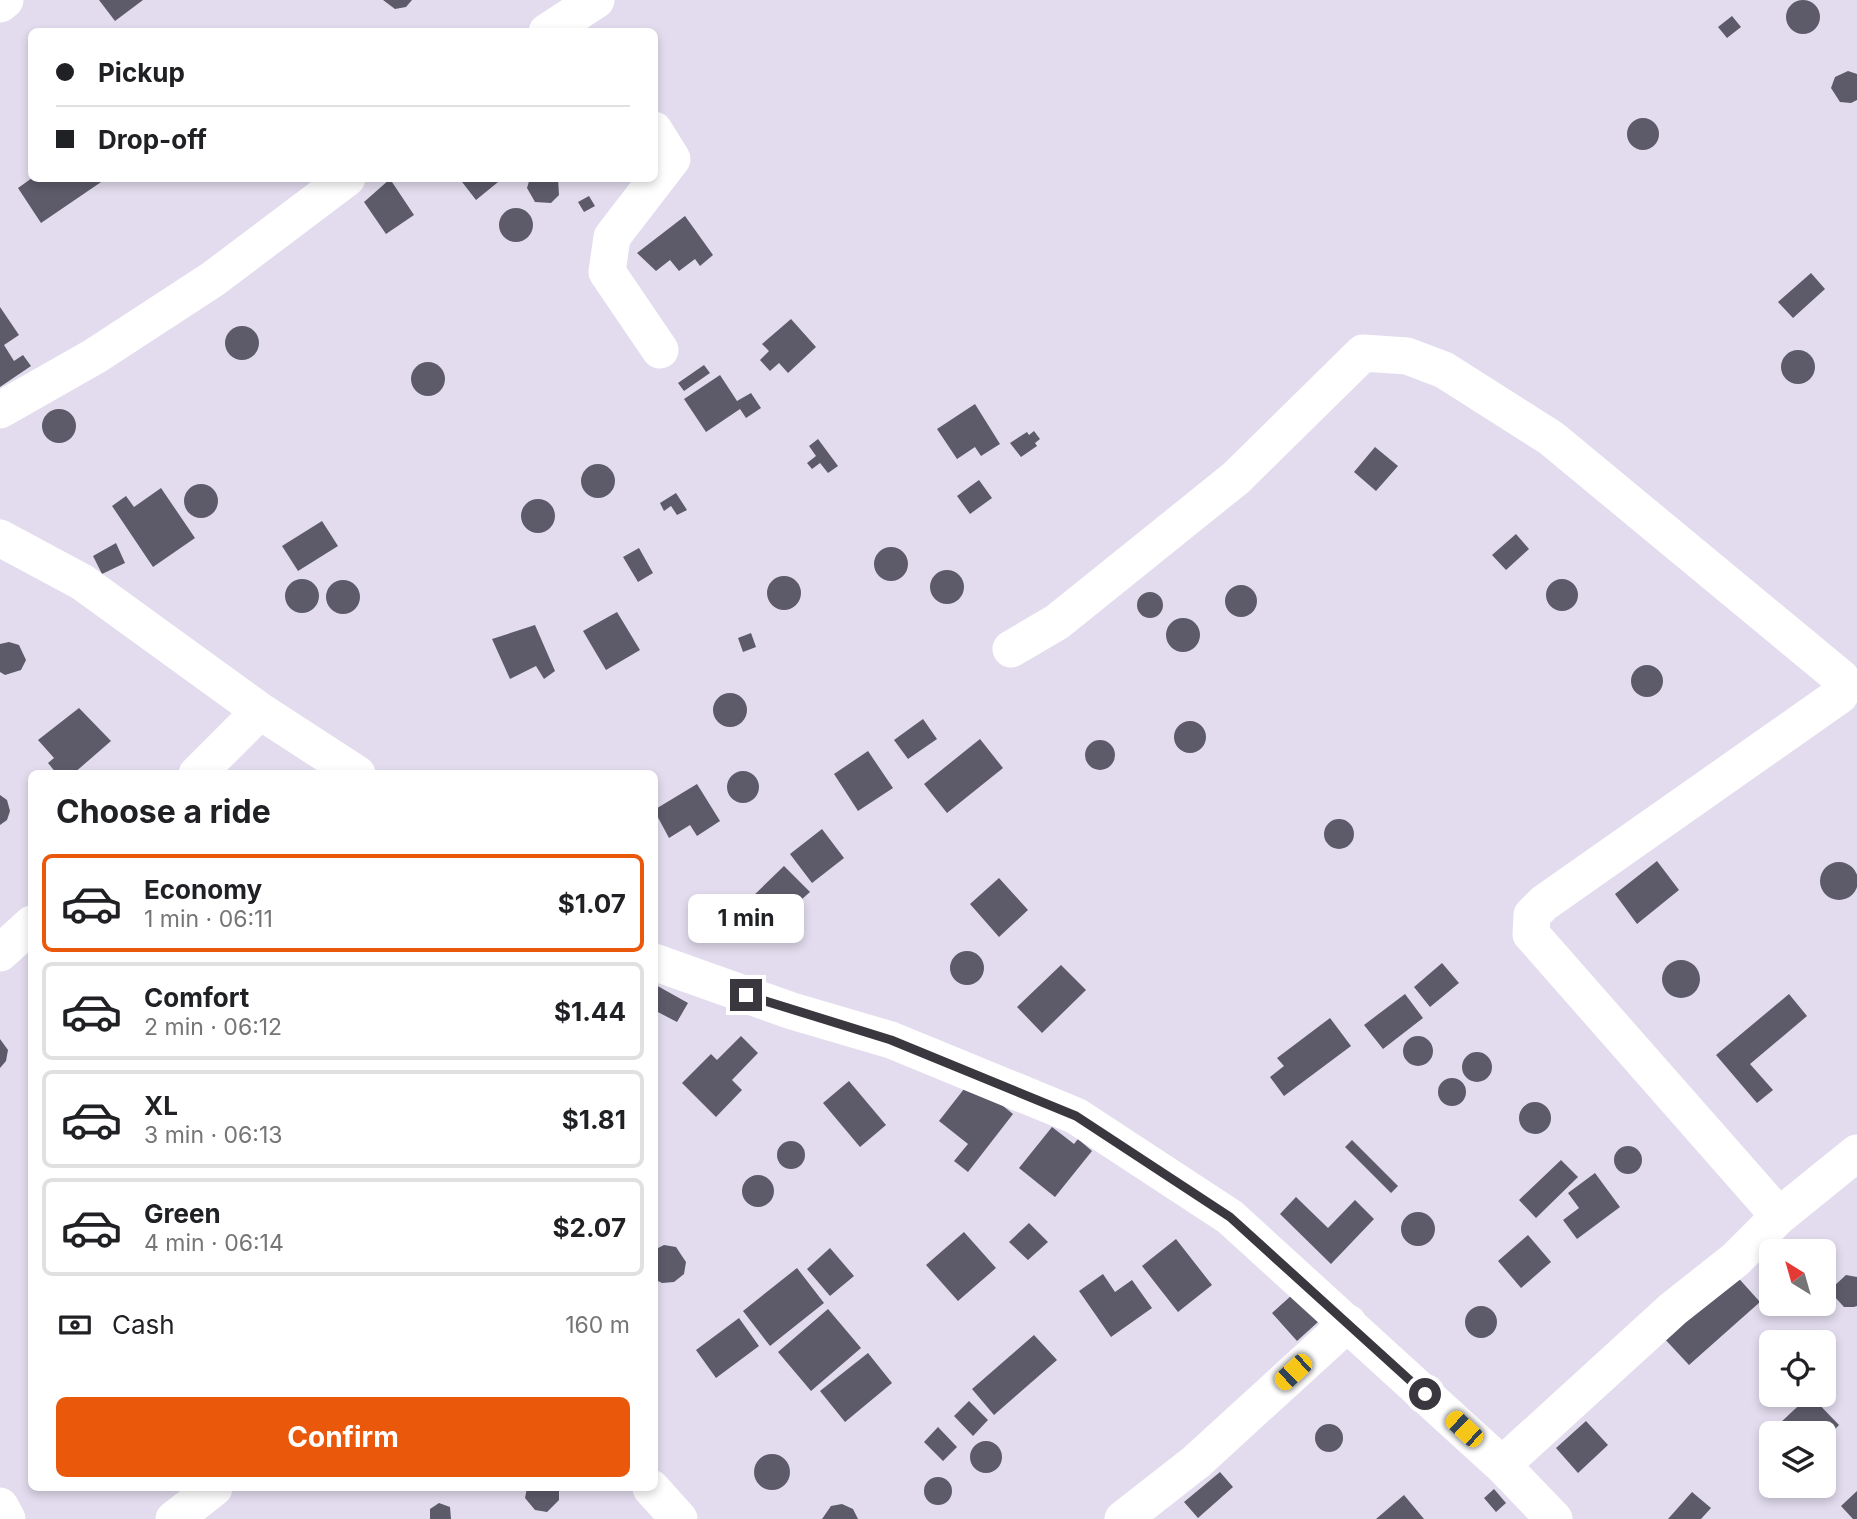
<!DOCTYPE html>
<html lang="en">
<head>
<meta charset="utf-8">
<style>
  body { margin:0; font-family:Inter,sans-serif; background:#f2f2f2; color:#202124; height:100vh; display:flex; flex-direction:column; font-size:26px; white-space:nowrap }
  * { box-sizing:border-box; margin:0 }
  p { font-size:23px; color:#757577 }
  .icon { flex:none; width:38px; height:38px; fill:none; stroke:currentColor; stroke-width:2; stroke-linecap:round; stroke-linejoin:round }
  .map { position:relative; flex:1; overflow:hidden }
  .side { position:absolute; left:28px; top:770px; width:630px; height:721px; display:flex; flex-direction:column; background:#fff; border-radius:10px; box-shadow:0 4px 10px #0003 }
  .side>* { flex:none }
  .hud { position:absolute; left:28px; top:28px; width:630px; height:154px; border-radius:10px; box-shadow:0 4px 10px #0003; display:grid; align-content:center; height:154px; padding:0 28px; background:#fff }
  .needle { width:46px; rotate:323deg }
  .controls { position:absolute; left:1759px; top:1239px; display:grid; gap:14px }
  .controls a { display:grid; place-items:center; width:77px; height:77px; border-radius:10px; background:#fff; box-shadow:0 4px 10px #0003; font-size:35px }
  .end { position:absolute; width:32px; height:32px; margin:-16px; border:9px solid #3a373e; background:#fff; box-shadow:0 0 0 4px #fff }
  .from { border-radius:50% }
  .bubble { position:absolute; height:49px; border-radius:10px; background:#fff; box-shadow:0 4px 10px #0003; font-size:23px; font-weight:700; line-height:49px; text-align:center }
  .car { position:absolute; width:21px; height:42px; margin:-21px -10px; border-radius:9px; box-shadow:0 0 5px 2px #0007; background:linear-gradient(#f5c518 24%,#345 0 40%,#f5c518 0 76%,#345 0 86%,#f5c518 0) }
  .hud b { display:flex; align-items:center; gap:24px; height:66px; font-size:26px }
  .hud b+b { border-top:2px solid #e0e0e0 }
  .hud i { width:18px; height:18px; background:#202124 }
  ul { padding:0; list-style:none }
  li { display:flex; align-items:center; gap:21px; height:98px; margin:0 14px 10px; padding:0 14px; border:4px solid #e0e0e0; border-radius:10px }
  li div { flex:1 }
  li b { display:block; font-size:26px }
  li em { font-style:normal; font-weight:700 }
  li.active { border-color:#ea580c }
  li>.icon { width:63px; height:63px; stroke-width:1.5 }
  h2 { padding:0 28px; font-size:32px; line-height:84px }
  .pay { display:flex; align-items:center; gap:18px; height:77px; padding:0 28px; font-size:26px }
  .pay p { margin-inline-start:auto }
  .primary-button { display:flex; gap:14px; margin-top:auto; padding:14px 28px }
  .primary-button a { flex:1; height:80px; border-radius:10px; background:#ea580c; color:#fff; font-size:28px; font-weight:700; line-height:80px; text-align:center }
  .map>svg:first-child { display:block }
  .building { fill:#5d5b6a }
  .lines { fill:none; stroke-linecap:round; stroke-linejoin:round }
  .minor { stroke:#fff; stroke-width:37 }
  .route { stroke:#3a373e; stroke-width:9 }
</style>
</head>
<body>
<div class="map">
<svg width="1857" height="1519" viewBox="0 0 1857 1519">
  <rect width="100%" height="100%" fill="#e2dcee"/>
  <!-- building -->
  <path class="building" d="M99,0h44l-28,21z
    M383,0h29l-6,7 -11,2z
    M1786 17a17 17 0 1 1 34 0a17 17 0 1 1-34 0Z
    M1732,16l9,11 -14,11 -9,-11z
    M1848,71l9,3v26l-6,3 -11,-1 -9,-14 4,-11z
    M1627 134a16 16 0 1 1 32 0a16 16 0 1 1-32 0Z
    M32,178h75l-66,45 -23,-35z
    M459,178h44l-27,22z
    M530,178h28l1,17 -8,8 -16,-1 -8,-14z
    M390,179l24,36 -28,19 -22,-32z
    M589,196l6,10 -11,6 -6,-10z
    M499 225a17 17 0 1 1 34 0a17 17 0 1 1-34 0Z
    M685,216l28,39 -13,11 -5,-7 -16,12 -9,-11 -14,11 -19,-18z
    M1811,273l14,16 -32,29 -15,-16z
    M0,307l19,28 -15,10 10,16 9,-6 8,11 -31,21z
    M791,319l25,28 -28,26 -9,-10 -9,8 -10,-11 9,-9 -7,-7z
    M225 343a17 17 0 1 1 34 0a17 17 0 1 1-34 0Z
    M1781 367a17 17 0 1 1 34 0a17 17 0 1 1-34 0Z
    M411 379a17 17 0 1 1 34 0a17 17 0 1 1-34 0Z
    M704,365l6,8 -26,18 -6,-8z
    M720,375l17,26 14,-8 10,15 -15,10 -6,-9 -34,23 -22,-33z
    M975,404l25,40 -19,12 -6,-9 -18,12 -20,-30z
    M42 426a17 17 0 1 1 34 0a17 17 0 1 1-34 0Z
    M1034,431l6,8 -5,4 2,3 -16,11 -11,-14 17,-11 2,3z
    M818,439l20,27 -10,7 -8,-10 -8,6 -5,-6 9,-7 -7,-10z
    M1375,447l23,19 -22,25 -22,-19z
    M581 481a17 17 0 1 1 34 0a17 17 0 1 1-34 0Z
    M979,480l13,18 -22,16 -13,-18z
    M184 501a17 17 0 1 1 34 0a17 17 0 1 1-34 0Z
    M161,488l34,50 -42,29 -41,-61 14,-10 8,11z
    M676,493l11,17 -10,5 -6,-9 -7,5 -4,-8z
    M521 516a17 17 0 1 1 34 0a17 17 0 1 1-34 0Z
    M322,521l16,25 -40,25 -16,-25z
    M1516,534l13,15 -23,21 -14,-15z
    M116,543l9,20 -23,11 -9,-18z
    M874 564a17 17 0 1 1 34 0a17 17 0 1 1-34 0Z
    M639,548l14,25 -15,9 -15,-25z
    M930 587a17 17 0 1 1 34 0a17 17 0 1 1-34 0Z
    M767 593a17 17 0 1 1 34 0a17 17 0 1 1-34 0Z
    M1546 595a16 16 0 1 1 32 0a16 16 0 1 1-32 0Z
    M285 596a17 17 0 1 1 34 0a17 17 0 1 1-34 0Z
    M326 597a17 17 0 1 1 34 0a17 17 0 1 1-34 0Z
    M1225 601a16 16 0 1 1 32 0a16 16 0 1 1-32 0Z
    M1137 605a13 13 0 1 1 26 0a13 13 0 1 1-26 0Z
    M617,612l23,38 -34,20 -23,-39z
    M1166 635a17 17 0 1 1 34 0a17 17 0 1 1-34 0Z
    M535,625l20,46 -11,8 -8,-13 -26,13 -18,-40z
    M751,633l5,14 -13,5 -5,-14z
    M9,642l10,3 7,15 -5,10 -16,5 -5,-3v-28z
    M1631 681a16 16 0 1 1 32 0a16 16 0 1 1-32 0Z
    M713 710a17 17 0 1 1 34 0a17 17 0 1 1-34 0Z
    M79,708l32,33 -38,33h-16l-9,-11 6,-5 -16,-18z
    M923,719l14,20 -29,20 -14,-19z
    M1174 737a16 16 0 1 1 32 0a16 16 0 1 1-32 0Z
    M980,739l23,29 -56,45 -23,-29z
    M1085 755a15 15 0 1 1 30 0a15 15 0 1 1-30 0Z
    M868,751l25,37 -35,23 -24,-37z
    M727 787a16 16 0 1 1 32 0a16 16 0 1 1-32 0Z
    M697,784l23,37 -23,15 -7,-11 -21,13 -15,-28z
    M0,795l7,5 3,11 -3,9 -7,5z
    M1324 834a15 15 0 1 1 30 0a15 15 0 1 1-30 0Z
    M822,829l22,29 -32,25 -22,-29z
    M1657,861l22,29 -42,34 -22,-30z
    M1820 881a19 19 0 1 1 38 0a19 19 0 1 1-38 0Z
    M784,866l26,26 -35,31 -25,-24z
    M999,878l29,32 -29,27 -29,-33z
    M728 920a17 17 0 1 1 34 0a17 17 0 1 1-34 0Z
    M950 968a17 17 0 1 1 34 0a17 17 0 1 1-34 0Z
    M1662 979a19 19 0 1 1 38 0a19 19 0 1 1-38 0Z
    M1442,963l17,20 -29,24 -16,-20z
    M1061,965l25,25 -44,43 -25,-26z
    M654,984l34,19 -11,19 -23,-12z
    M1405,994l18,24 -40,31 -19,-24z
    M1789,994l18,22 -57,48 23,26 -16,13 -41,-48z
    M1330,1018l21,28 -67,50 -14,-19 14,-11 -7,-8z
    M741,1036l17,17 -26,27 10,10 -26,27 -34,-34 29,-29 6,6z
    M1403 1051a15 15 0 1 1 30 0a15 15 0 1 1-30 0Z
    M0,1039l8,11 -2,11 -6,7z
    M1462 1067a15 15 0 1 1 30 0a15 15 0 1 1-30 0Z
    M1438 1092a14 14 0 1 1 28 0a14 14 0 1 1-28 0Z
    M971,1080l42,34 -45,58 -14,-11 14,-17 -29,-23z
    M849,1081l37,44 -26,22 -37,-44z
    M1519 1118a16 16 0 1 1 32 0a16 16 0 1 1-32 0Z
    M1052,1127l22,17 4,-5 14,12 -37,46 -36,-29z
    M1352,1140l46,46 -7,7 -46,-46z
    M777 1155a14 14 0 1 1 28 0a14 14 0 1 1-28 0Z
    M1614 1160a14 14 0 1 1 28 0a14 14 0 1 1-28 0Z
    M1561,1160l17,17 -42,41 -17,-18z
    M1595,1173l25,34 -43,32 -14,-19 16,-12 -11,-15z
    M742 1191a16 16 0 1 1 32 0a16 16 0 1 1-32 0Z
    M1296,1197l32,31 27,-28 19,19 -43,45 -51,-50z
    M1401 1229a17 17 0 1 1 34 0a17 17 0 1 1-34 0Z
    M1029,1223l19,19 -20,18 -19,-18z
    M964,1232l32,36 -38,33 -32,-36z
    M1528,1235l23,27 -30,26 -23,-27z
    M1176,1239l36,46 -34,27 -36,-46z
    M664,1245l12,2 10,15 -2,12 -10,8 -12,1 -8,-4v-29z
    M830,1248l24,28 -24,20 -23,-27z
    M797,1268l27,35 -54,43 -27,-35z
    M1733,1272l27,30 -71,63 -27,-29z
    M1103,1274l12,18 17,-12 20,28 -41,29 -32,-46z
    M1846,1275l11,2v29l-3,1h-10l-10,-11v-10z
    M1303,1285l25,28 -31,28 -25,-28z
    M1465 1322a16 16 0 1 1 32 0a16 16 0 1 1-32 0Z
    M828,1309l33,39 -50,43 -33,-39z
    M739,1318l20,28 -43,32 -20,-28z
    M1034,1335l23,25 -63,55 -22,-26z
    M868,1353l24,30 -47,39 -25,-31z
    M1810,1395l29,30 -15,15v-7h-34l-10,-10z
    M969,1401l19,19 -15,16 -19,-20z
    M1586,1421l22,24 -30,28 -22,-25z
    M1315 1438a14 14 0 1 1 28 0a14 14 0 1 1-28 0Z
    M938,1427l19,20 -14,14 -19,-19z
    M970 1457a16 16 0 1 1 32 0a16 16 0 1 1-32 0Z
    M754 1472a18 18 0 1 1 36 0a18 18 0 1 1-36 0Z
    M1220,1472l13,15 -35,31 -14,-16z
    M924 1491a14 14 0 1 1 28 0a14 14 0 1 1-28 0Z
    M527,1488h32v12l-12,12 -12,-2 -10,-12z
    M1494,1489l12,14 -10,9 -12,-14z
    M1857,1491v28h-4l-12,-13z
    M1692,1492l19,16 -10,11h-33z
    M1404,1495l20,24h-48z
    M439,1503l11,4 1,12h-21v-10z
    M842,1504l11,5 5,10h-36l9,-13z"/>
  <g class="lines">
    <!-- minor -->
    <path class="minor" d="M0,4l5,-4
      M547,32l49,-32
      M654,130l18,29 -60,78 -5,35 53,78
      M0,410l95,-54 118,-77 134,-101
      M0,538l82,44 178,129 97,63
      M1011,649l46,-27 179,-144 127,-125 44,3 37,14 107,68 290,240 3,6 -4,11 -296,208 -12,12 -1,19 248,282
      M197,774l63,-63
      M0,953l32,-29
      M654,962l138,49 99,29 185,76 154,101 272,248 52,54
      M1502,1465l171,-156 62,-49 44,-44 78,-63
      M651,1488l28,31
      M0,1506l7,13
      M174,1519l40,-31
      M1123,1519l73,-57 152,-139"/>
  </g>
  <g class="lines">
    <!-- route -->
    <path class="route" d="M746,995l145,45 185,76 154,101 195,177"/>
  </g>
</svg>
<div class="controls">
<a><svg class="needle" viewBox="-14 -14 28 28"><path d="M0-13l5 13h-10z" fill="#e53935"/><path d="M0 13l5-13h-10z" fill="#757577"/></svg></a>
<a><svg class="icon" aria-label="locate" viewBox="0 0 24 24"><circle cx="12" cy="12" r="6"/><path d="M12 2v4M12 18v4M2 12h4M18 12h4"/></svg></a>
<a><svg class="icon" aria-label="layers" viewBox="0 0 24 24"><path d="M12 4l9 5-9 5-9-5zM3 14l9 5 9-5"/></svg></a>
</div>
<i class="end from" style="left:1425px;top:1394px"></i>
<i class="end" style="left:746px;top:995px"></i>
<div class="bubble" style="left:688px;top:894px;width:116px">1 min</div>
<i class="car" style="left:1293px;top:1372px;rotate:227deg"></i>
<i class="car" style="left:1464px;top:1429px;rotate:313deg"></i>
<div class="hud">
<b><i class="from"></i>Pickup</b>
<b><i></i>Drop-off</b>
</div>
<section class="side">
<h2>Choose a ride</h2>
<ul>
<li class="active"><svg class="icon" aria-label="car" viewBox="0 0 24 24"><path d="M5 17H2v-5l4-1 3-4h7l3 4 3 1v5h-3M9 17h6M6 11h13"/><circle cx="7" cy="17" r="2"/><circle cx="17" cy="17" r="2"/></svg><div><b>Economy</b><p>1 min · 06:11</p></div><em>$1.07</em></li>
<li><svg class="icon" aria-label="car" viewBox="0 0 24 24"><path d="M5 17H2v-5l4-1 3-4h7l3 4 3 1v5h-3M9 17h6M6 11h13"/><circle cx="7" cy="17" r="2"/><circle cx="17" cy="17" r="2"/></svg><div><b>Comfort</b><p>2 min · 06:12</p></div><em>$1.44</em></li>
<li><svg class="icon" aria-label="car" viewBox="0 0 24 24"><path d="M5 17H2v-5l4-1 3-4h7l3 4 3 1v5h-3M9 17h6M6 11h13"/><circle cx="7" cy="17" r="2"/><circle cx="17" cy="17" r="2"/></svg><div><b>XL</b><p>3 min · 06:13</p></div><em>$1.81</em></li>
<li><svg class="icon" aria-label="car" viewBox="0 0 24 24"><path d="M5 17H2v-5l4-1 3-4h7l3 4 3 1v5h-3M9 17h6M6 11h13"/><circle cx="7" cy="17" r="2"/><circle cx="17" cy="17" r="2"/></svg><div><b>Green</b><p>4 min · 06:14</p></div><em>$2.07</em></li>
</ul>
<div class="pay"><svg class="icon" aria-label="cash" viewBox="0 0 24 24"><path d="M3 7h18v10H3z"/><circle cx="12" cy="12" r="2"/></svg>Cash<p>160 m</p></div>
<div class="primary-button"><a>Confirm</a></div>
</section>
</div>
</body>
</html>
